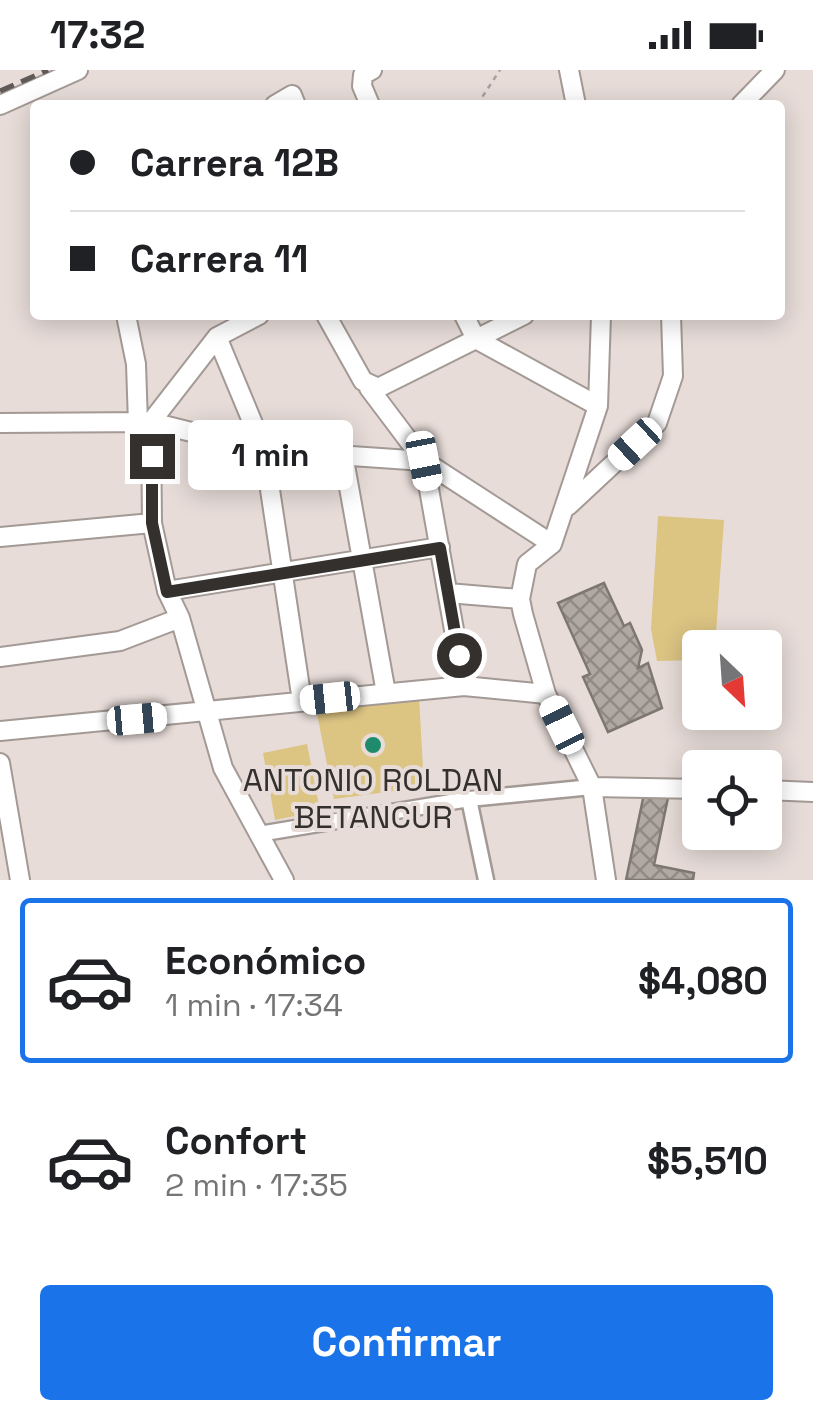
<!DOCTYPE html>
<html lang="es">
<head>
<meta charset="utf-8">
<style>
  body { margin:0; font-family:"Space Grotesk",sans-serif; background:#f2f2f2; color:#202124; height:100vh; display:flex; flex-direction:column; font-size:38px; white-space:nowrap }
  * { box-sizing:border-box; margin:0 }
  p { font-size:32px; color:#757577 }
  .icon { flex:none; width:55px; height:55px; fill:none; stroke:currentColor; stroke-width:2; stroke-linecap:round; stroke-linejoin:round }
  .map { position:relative; height:810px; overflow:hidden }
  .panel { display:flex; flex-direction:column; background:#fff; flex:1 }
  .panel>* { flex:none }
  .top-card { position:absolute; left:30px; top:30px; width:755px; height:220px; border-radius:10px; box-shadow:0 5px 25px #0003; display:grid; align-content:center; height:220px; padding:0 40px; background:#fff }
  .needle { width:65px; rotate:155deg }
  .tools { position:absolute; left:682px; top:560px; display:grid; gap:20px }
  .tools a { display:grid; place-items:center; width:100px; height:100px; border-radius:10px; background:#fff; box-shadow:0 5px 25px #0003; font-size:50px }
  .end { position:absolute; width:45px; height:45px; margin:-22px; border:12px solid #34302e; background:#fff; box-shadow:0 0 0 5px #fff }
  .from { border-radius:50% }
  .bubble { position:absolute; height:70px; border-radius:10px; background:#fff; box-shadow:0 5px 25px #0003; font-size:32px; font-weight:700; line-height:70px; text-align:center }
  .car { position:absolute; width:30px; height:60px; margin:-30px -15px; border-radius:12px; box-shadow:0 0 8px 2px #0007; background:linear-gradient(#fff 24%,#345 0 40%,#fff 0 76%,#345 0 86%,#fff 0) }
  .top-card b { display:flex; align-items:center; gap:35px; height:95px; font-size:38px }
  .top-card b+b { border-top:2px solid #e0e0e0 }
  .top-card i { width:25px; height:25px; background:#202124 }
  ul { padding:18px 0 0; list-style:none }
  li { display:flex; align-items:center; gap:30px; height:165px; margin:0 20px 15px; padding:0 20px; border:5px solid transparent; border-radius:10px }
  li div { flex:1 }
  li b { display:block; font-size:38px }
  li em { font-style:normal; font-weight:700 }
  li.active { border-color:#1a73e8 }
  li>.icon { width:90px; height:90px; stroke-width:1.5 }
  .action { display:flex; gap:20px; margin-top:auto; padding:20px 40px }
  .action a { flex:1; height:115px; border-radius:10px; background:#1a73e8; color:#fff; font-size:40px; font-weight:700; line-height:115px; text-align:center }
  .status { display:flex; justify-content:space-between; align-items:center; height:70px; padding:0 50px; background:#fff; direction:ltr }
  .status svg { height:28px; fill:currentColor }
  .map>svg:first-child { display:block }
  .pitch { fill:#dcc483 }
  .building { fill:url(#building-cross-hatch); stroke:#7e7670; stroke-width:2.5 }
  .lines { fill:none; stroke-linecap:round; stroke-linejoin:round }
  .pedestrian-casing { stroke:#a39995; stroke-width:19 }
  .minor-casing { stroke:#a39995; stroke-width:22 }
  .path { stroke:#a9a09d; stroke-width:2.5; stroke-dasharray:5 5; stroke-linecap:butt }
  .pedestrian { stroke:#fff; stroke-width:14 }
  .minor { stroke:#fff; stroke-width:18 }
  .rail { stroke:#5f5957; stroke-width:5; stroke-dasharray:15 8; stroke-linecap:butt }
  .route { stroke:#34302e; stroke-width:12 }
  .poi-dot { fill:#1e8c6b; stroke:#e7dcd8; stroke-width:4 }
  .labels { text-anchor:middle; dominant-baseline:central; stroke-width:8; stroke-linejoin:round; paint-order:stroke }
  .poi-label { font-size:32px; fill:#34302e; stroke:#e7dcd8 }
</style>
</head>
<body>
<div class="status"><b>17:32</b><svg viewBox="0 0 49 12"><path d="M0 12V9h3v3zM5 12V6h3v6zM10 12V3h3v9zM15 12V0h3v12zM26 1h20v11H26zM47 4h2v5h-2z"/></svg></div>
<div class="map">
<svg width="813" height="810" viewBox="0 0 813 810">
  <defs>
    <pattern id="building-cross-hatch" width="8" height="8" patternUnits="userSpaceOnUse" patternTransform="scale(2.5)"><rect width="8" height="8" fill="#b0a8a1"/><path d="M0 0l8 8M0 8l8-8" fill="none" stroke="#908984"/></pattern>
  </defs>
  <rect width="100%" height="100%" fill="#e7dcd8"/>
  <!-- pitch -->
  <path class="pitch" d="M658,446l66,4 -9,127 -15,1v12l-43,1 -6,-32z
    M419,626l5,91 -90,12 -19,-95z
    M307,674l13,67 -45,9 -12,-67z"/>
  <!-- building -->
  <path class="building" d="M604,513l20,43 6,-3 12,27 -4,18 10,-5 14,45 -54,24 -25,-55 7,-3 -32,-71z
    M658,720l11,3 -15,72 40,8 -1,7h-67l18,-86 12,3z"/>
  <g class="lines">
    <!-- pedestrian casing -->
    <g class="pedestrian-casing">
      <path id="pedestrian" d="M469,729l17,81
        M259,764l210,-35 123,-12"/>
    </g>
    <!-- minor casing -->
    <g class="minor-casing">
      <path id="minor" d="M569,0l7,35
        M0,35l78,-35
        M275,35l17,-10 4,10
        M370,35l-8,-19 1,-11 9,-5
        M741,35l34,-35
        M126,245l10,49 2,59
        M259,245l-42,22 -66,85 1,101 15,68 13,27 43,150 61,112
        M326,245l37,66 15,7 146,-73
        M464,245l12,24 122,67
        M601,245l-3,91 -46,138 -25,20 -7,35 3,15 23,80 46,93 14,93
        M217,267l47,113 38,251
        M369,318l55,73 40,225
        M0,353l151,-1 113,28 160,11 128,83
        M343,384l43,239
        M568,436l89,-83 16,-47 -2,-61
        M0,467l152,-14
        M167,521l273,-44
        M448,523l72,6
        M0,587l120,-16 60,-23
        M0,661l464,-45 82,8
        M0,693l20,117
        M592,717l108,2
        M765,720l48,2"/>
    </g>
    <!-- path -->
    <path class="path" d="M477,35l23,-35"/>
    <!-- pedestrian -->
    <use href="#pedestrian" class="pedestrian"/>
    <!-- minor -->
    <use href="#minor" class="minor"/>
    <!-- rail -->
    <path class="rail" d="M0,21l48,-21"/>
  </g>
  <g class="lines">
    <!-- route -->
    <path class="route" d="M152,386v67l15,69 273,-44 19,107"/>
  </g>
  <!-- markers -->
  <circle class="poi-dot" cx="373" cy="675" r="10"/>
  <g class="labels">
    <!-- poi labels -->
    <g class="poi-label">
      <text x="373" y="710">ANTONIO ROLDAN<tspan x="373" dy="37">BETANCUR</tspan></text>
    </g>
  </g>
</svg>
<div class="tools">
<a><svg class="needle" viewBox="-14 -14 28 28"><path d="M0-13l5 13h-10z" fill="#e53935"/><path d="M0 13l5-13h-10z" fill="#757577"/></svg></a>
<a><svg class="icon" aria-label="locate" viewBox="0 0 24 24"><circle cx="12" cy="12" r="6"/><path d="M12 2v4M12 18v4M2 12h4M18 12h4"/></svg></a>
</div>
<i class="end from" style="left:459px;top:585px"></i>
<i class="end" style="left:152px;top:386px"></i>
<div class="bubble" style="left:188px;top:350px;width:165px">1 min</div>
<i class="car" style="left:635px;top:374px;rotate:227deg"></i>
<i class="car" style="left:424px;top:391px;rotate:169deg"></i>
<i class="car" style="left:330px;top:628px;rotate:264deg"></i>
<i class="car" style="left:137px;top:649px;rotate:85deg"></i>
<i class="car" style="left:562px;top:655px;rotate:334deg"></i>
<div class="top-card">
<b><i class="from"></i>Carrera 12B</b>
<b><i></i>Carrera 11</b>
</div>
</div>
<section class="panel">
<ul>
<li class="active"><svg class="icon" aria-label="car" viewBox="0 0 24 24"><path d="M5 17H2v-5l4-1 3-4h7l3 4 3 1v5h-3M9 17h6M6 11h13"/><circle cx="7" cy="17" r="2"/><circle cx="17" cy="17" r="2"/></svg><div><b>Económico</b><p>1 min · 17:34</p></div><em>$4,080</em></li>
<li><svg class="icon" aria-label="car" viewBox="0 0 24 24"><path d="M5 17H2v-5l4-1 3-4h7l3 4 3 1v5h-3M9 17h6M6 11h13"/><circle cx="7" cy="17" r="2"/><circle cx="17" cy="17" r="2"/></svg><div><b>Confort</b><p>2 min · 17:35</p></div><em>$5,510</em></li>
</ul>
<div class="action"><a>Confirmar</a></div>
</section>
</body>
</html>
